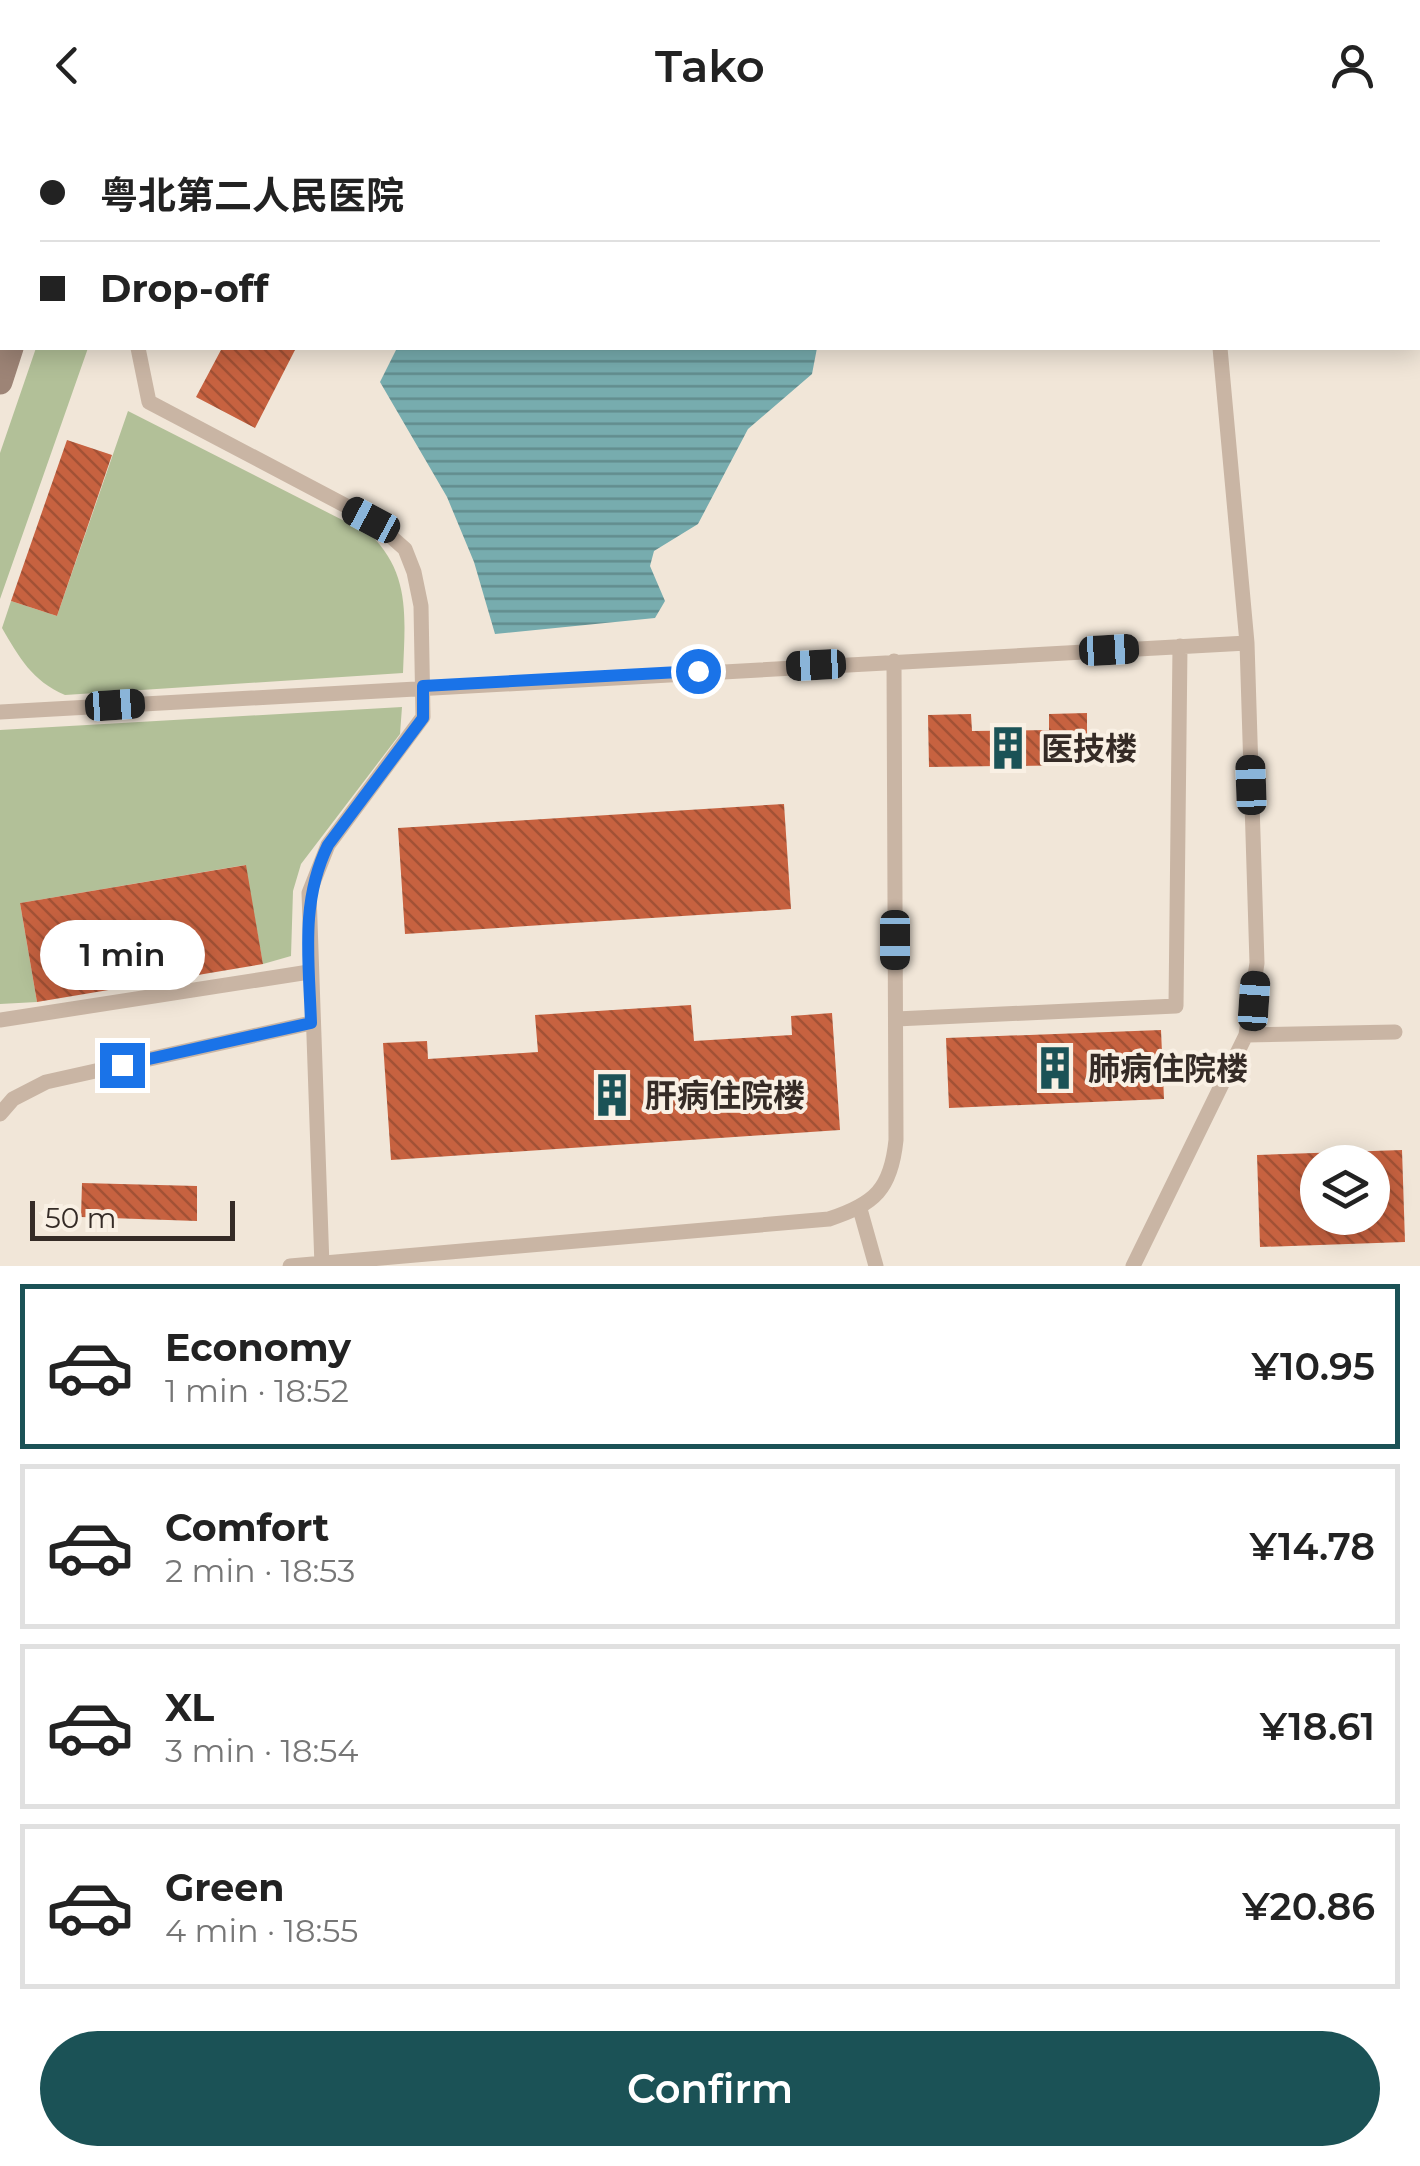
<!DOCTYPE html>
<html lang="en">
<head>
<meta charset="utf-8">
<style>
  body { margin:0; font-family:Montserrat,"Noto Sans SC",sans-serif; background:#f6f6f6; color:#222; height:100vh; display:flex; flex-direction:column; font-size:38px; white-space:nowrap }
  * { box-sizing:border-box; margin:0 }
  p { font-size:32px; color:#767676 }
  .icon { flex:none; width:55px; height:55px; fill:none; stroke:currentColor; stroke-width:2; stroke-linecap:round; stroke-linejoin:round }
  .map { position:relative; height:1136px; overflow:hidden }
  .details { display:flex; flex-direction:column; background:#fff; flex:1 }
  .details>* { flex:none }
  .hud { position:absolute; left:0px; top:0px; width:1420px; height:220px; box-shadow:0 5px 25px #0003; display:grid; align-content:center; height:220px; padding:0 40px; background:#fff }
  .tools { position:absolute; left:1300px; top:1015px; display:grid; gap:20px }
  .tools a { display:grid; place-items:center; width:90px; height:90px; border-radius:50%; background:#fff; box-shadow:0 5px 25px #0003; font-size:50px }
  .scale { position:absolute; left:30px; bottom:25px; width:205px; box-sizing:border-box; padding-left:10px; border:5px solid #352b26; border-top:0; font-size:28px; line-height:35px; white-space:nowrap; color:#352b26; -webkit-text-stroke:8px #f9f0e4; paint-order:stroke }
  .end { position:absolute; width:45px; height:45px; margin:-22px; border:12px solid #1a73e8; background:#fff; box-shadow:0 0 0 5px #fff }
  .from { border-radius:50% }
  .bubble { position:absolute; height:70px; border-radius:35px; background:#fff; box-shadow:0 5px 25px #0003; font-size:32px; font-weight:600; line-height:70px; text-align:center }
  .car { position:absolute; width:30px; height:60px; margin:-30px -15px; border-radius:12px; box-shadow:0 0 8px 2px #0007; background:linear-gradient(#222 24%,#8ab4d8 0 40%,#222 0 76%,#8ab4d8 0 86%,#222 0) }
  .hud b { display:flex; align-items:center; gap:35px; height:95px; font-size:38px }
  .hud b+b { border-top:2px solid #e0e0e0 }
  .hud i { width:25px; height:25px; background:#222 }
  ul { padding:18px 0 0; list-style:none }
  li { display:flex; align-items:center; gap:30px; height:165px; margin:0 20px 15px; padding:0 20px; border:5px solid #e0e0e0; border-radius:0px }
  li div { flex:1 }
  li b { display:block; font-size:38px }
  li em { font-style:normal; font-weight:600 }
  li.current { border-color:#1b5256 }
  li>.icon { width:90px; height:90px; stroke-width:1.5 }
  .cta { display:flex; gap:20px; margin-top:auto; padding:20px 40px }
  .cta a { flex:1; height:115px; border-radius:60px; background:#1b5256; color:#fff; font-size:40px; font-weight:600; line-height:115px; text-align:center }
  header { display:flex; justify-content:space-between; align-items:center; height:130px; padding:0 40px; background:#fff; font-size:45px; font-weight:600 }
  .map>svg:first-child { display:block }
  .green { fill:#b2c098 }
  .water { fill:url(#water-rules) }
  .building { fill:url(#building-back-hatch); fill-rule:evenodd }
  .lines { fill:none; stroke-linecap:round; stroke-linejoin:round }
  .service { stroke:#c9b5a4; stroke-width:15 }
  .secondary { stroke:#9d8476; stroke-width:25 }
  .route { stroke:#1a73e8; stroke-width:12 }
  .labels { text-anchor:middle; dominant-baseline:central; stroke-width:8; stroke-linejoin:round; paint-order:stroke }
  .poi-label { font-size:32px; font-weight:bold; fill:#352b26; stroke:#f9f0e4; text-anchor:start }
</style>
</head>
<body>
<header><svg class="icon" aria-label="back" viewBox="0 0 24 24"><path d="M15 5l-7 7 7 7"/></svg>Tako<svg class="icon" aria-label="person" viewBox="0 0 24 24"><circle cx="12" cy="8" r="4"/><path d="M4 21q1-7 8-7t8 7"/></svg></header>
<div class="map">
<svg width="1420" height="1136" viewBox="0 0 1420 1136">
  <defs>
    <pattern id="water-rules" width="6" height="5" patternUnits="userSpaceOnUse" patternTransform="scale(2.5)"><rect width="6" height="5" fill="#77acae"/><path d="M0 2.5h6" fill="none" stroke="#628c8d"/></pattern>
    <pattern id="building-back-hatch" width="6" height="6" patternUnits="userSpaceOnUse" patternTransform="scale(2.5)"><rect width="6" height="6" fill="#c76240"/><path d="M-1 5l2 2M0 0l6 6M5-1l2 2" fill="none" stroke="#a25135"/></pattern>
  </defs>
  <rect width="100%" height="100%" fill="#f1e6d8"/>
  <!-- green -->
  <path class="green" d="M36,218h52l-88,251v-146z
    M128,281l242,123c41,40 35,84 33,139l-338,22c-33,-14 -46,-38 -63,-67l9,-27 46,15z
    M402,577l-2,27 -99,130 -8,27 -2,65 -28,8 -18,-99 -225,38 17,99 -37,2v-274z"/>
  <!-- water -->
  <path class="water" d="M397,218h420l-5,26 -64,55 -50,95 -44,27 -4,15 15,35 -10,17 -160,16 -21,-72 -27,-65 -67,-115z"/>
  <!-- building -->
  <path class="building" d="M222,218h74l-41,80 -59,-31z
    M67,310l45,15 -55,161 -46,-15z
    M1087,583v52l-158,2 -1,-52 43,-1 1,17 77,-1v-16z
    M784,674l7,105 -386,25 -7,-106z
    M246,735l17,99 -226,38 -17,-99z
    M691,875l3,36 98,-6 -1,-19 41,-3 8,117 -449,30 -8,-117 44,-2 1,18 110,-7 -3,-37z
    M1161,900l3,69 -215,9 -3,-70z
    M1402,1020l3,92 -145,5 -3,-92zM1318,1032h54v56h-54z
    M82,1053l115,3v35l-116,-4z"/>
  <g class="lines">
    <!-- service -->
    <path class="service" d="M1080,0l2,2
      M138,218l11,54 222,117 34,30 9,23 7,34 2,111 -95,128 -19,48 13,373
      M0,582l1247,-69
      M896,889l280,-13 4,-360
      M0,890l309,-48
      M1246,905l149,-3
      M0,984l13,-15 33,-17 265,-59
      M860,1079l16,57
      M290,1136l539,-47c46,-15 62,-30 67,-79l-2,-479
      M1133,1136l113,-231 11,-72 -10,-320 -27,-295"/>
    <!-- secondary -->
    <path class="secondary" d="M86,2l1,-2
      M0,252l11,-34"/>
  </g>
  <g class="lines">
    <!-- route -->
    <path class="route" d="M122,935l189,-42c-2,-62 -11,-121 17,-178l95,-127v-32l275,-15"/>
  </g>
  <!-- icons -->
  <defs>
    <g id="building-bare" transform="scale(3.45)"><path d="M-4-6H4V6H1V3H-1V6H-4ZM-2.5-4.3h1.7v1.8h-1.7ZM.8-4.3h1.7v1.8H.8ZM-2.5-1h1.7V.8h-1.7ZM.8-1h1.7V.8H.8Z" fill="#1b5256" stroke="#f9f0e4" stroke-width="2.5" paint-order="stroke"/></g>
  </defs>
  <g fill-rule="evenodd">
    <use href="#building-bare" x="1008" y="618"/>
    <use href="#building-bare" x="1055" y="938"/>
    <use href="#building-bare" x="612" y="965"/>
  </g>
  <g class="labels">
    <!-- poi labels -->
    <g class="poi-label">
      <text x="1041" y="618">医技楼</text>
      <text x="1088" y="938">肺病住院楼</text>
      <text x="645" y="965">肝病住院楼</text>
    </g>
  </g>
</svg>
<div class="tools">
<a><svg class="icon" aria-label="layers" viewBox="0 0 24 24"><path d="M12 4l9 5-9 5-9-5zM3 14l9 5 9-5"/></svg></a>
</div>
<div class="scale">50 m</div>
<i class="end from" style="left:698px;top:541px"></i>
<i class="end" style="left:122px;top:935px"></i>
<div class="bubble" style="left:40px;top:790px;width:165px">1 min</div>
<i class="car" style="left:371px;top:390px;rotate:298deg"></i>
<i class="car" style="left:1109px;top:520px;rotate:87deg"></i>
<i class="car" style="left:816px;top:535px;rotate:267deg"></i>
<i class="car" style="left:115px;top:575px;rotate:86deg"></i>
<i class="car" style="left:1251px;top:655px;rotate:358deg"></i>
<i class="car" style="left:895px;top:810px;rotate:180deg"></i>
<i class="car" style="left:1254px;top:871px;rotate:4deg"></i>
<div class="hud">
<b><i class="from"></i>粤北第二人民医院</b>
<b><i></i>Drop-off</b>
</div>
</div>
<section class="details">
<ul>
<li class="current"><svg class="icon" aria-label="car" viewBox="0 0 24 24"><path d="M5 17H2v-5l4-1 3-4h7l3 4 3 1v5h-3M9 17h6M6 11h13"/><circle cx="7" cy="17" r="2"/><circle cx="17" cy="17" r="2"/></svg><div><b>Economy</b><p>1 min · 18:52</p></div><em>¥10.95</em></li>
<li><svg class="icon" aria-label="car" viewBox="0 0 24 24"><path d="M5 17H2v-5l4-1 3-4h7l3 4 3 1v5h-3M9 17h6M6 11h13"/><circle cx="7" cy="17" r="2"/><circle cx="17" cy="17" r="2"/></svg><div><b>Comfort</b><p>2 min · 18:53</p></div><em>¥14.78</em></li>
<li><svg class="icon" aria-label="car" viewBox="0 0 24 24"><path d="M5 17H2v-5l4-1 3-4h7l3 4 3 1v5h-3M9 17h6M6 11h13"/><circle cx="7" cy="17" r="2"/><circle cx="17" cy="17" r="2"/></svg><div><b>XL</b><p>3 min · 18:54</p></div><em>¥18.61</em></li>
<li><svg class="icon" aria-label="car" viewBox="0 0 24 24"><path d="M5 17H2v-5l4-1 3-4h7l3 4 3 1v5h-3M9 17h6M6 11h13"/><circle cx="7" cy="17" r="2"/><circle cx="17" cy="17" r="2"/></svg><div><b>Green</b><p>4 min · 18:55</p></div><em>¥20.86</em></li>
</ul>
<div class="cta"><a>Confirm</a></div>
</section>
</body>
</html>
